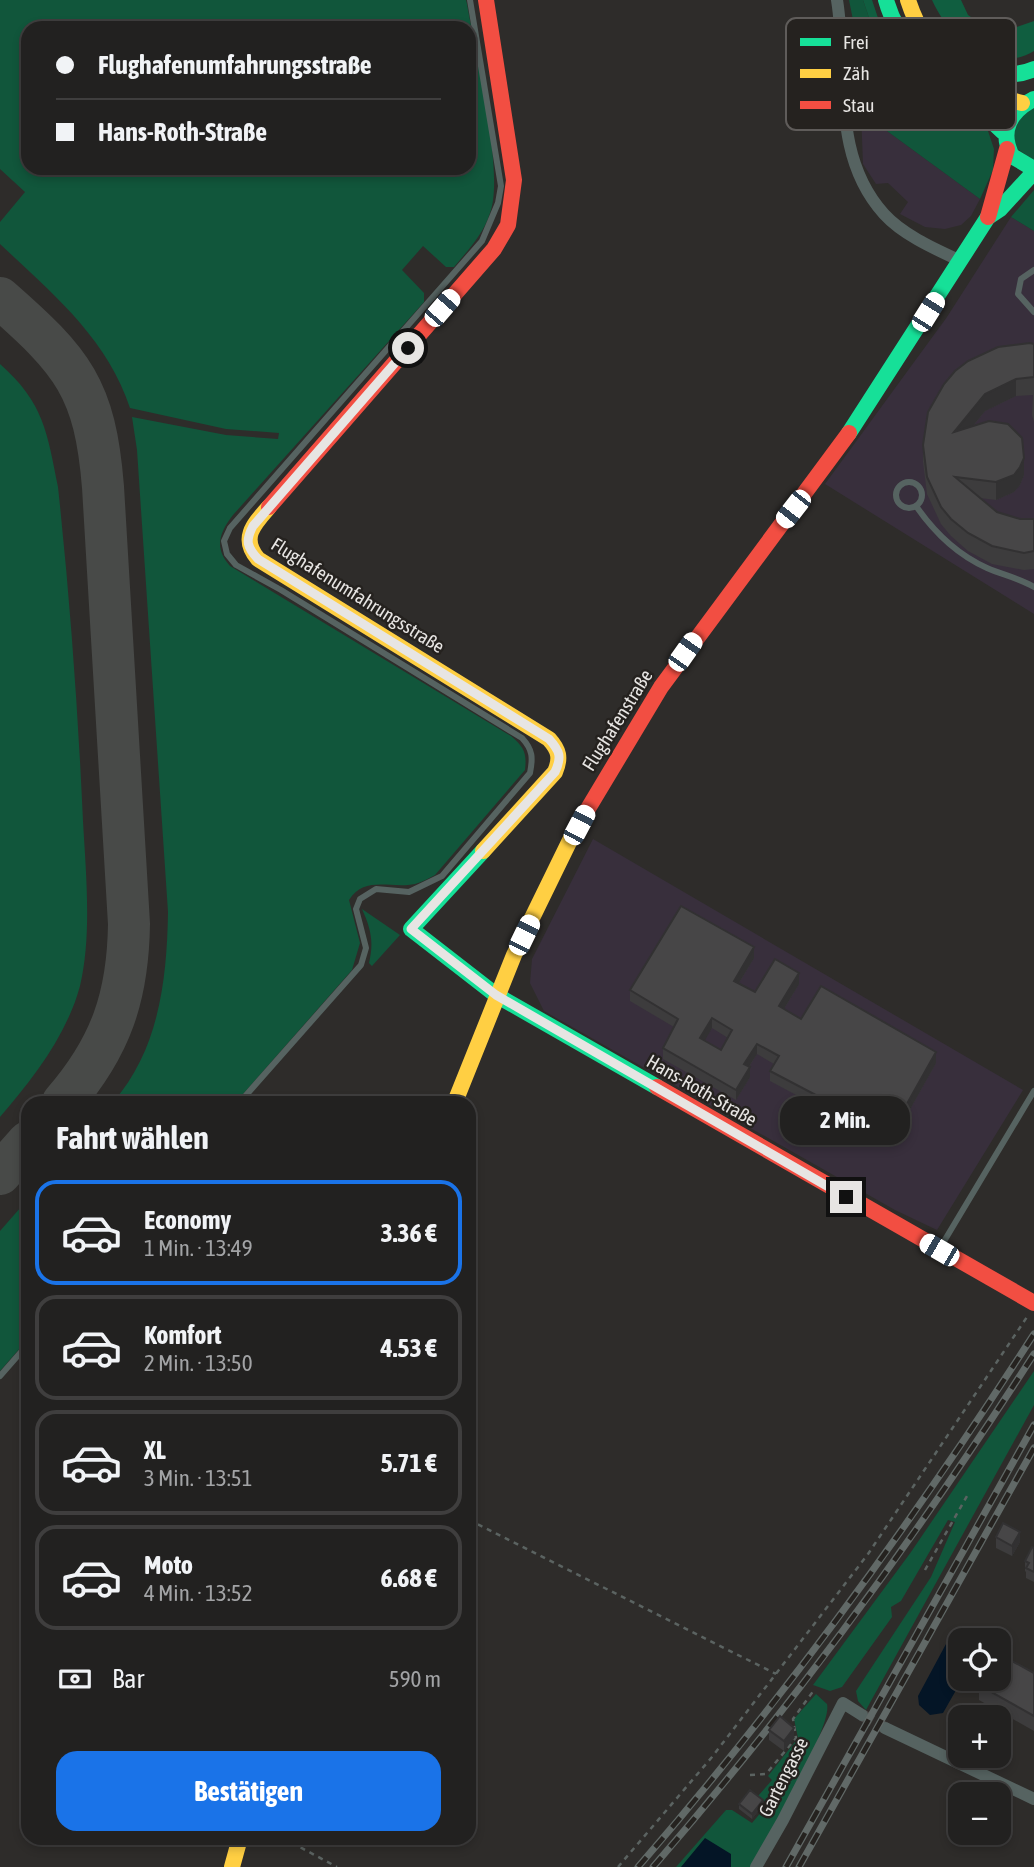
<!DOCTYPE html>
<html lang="de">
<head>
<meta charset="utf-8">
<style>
  body { margin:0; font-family:"Asap Condensed",sans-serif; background:#2a2929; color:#f1f3f6; height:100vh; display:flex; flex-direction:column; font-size:26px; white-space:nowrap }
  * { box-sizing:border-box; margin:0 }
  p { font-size:23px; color:#a2a3a5 }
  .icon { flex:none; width:38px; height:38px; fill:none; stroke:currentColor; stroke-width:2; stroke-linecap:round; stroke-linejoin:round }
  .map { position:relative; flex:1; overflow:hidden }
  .sheet { position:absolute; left:21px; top:1096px; width:455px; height:749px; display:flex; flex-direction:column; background:#222120; border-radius:21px; box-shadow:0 4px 10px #0003,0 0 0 2px #3f3e3e }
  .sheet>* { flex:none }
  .hud { position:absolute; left:21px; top:21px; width:455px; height:154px; border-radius:21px; box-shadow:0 4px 10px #0003,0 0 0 2px #3f3e3e; display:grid; align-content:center; height:154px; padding:0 35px; background:#222120 }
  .buttons { position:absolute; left:948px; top:1628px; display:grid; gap:14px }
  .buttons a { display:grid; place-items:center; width:63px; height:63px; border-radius:14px; background:#222120; box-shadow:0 4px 10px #0003,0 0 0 2px #3f3e3e; font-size:35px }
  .end { position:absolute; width:32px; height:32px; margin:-16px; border:9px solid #e7e5e3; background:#111; box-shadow:0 0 0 4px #111 }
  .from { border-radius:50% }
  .bubble { position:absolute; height:49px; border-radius:21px; background:#222120; box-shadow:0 4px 10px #0003,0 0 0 2px #3f3e3e; font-size:23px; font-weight:700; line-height:49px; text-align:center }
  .car { position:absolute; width:21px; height:42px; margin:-21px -10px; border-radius:9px; box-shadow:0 0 5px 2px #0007; background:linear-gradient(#fff 24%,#345 0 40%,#fff 0 76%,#345 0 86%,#fff 0) }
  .hud b { display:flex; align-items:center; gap:24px; height:66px; font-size:26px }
  .hud b+b { border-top:2px solid #3f3e3e }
  .hud i { width:18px; height:18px; background:#f1f3f6 }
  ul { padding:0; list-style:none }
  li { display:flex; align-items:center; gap:21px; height:105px; margin:0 14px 10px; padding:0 21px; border:4px solid #3f3e3e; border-radius:21px }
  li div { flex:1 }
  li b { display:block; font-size:26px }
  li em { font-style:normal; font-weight:700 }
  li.on { border-color:#1a73e8 }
  li>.icon { width:63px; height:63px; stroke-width:1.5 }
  h2 { padding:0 35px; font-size:32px; line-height:84px }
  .pay { display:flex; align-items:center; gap:18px; height:77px; padding:0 35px; font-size:26px }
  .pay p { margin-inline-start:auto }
  .action { display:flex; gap:14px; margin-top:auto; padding:14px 35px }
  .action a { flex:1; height:80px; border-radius:21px; background:#1a73e8; color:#fff; font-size:28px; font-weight:700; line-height:80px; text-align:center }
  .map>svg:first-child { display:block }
  .commercial { fill:#382f3c }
  .green { fill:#11563b; fill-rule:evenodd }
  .forest { fill:#105e40 }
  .water { fill:#041526 }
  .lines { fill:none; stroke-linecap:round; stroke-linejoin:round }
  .taxiway { stroke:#484a48; stroke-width:42 }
  .street-tunnel { stroke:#4a4846; stroke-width:12; stroke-dasharray:12 6; stroke-linecap:butt }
  .path { stroke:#5b6361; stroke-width:2.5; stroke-dasharray:5 5; stroke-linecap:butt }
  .lane { stroke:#566361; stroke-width:6 }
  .street { stroke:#566361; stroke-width:12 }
  .fast { stroke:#16e098; stroke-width:16 }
  .slow { stroke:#ffcf43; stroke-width:16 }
  .jam { stroke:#f24e42; stroke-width:16 }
  .rail-casing { stroke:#616967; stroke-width:7 }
  .rail { stroke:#25221f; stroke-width:4.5; stroke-dasharray:13; stroke-linecap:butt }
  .wall { fill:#3d3c3d; fill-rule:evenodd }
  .shaded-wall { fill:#323132 }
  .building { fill:#474647; stroke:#323132; stroke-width:2; fill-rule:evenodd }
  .route { stroke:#e7e5e3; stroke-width:9 }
  .labels { text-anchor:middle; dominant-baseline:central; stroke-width:5; stroke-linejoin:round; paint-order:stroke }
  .street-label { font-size:19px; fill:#e7e5e3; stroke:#25221f }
  .key { fill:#25221f; stroke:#5f5c5a; stroke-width:2 }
  .key-label { font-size:19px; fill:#e7e5e3 }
</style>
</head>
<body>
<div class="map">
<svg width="1034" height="1867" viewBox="0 0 1034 1867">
  <rect width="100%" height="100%" fill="#2e2c2a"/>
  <!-- commercial -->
  <path class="commercial" d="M861,112l119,87 -9,17 -10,9 -16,4 -20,-2 -25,-13 8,-12 -20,-19 -12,1 -13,-20z
    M1011,217l23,14v383l-209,-130 122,-167z
    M593,839l430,251 -86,140 -42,-20 -351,-199 -14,-28 2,-24z"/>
  <!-- green -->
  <path class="green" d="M0,0h466l1,4c8,48 38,169 23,209 -7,22 -22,37 -36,54h-8l-23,-21 -21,24 22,23v9l-191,213c-14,18 -19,33 -3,51l281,170c13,11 16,17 14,34l-90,105c-6,3 -13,7 -20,9 -25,5 -50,-9 -66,16l11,43 -8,27 -116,132h-123c46,-52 54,-123 55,-190l-31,-462 -5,-33 94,18 52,4 1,-6 -53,-4 -96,-21c-23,-70 -78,-115 -130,-164v-22l25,-30 -25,-23zM28,28h441v140h-441z
    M849,0h14l13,38 11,7 19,25 39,31 30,15 12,12 7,21 -1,21 -13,29 -119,-87 -2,-62z
    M1034,106v55l-19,-14 -1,-27z
    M1034,190v41l-23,-14z
    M0,364c44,39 47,68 58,123 12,111 20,223 25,334 3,53 9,114 -3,165 -13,49 -48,94 -80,131z
    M362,909l38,26 -28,31 -3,-3c5,-21 2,-34 -7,-54z
    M28,1199v140l-28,32v-140z
    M1034,1371v34l-168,305 -8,-9 -2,-10 75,-114 24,-55 -7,-2 -47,81 -10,6 1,10 -50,70 -12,4 -17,-6 98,-133z
    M816,1694l11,10c6,23 -62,137 -77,163h-74l50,-57h6l20,13 16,-19 -10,-8 14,-16 -4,-4 30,-38 -4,-19z"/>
  <!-- forest -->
  <path class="forest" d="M863,0h9l15,45 -11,-7z
    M932,0h29l7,15 28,19 38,-13v30c-42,25 -85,-13 -102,-51z"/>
  <!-- water -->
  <path class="water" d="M954,1639l7,2v37h2l-20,35 -13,2 -11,-10 -1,-9 28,-52z
    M705,1838l26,16v13h-50z"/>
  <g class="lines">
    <!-- taxiway -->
    <path class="taxiway" d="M0,298c73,64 95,90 103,189l26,437c-1,72 -18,123 -66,178
      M0,1174l28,-32"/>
    <!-- street-tunnel -->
    <path class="street-tunnel" d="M862,1715l23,13"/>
    <!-- path -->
    <path class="path" d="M469,1520l307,154
      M925,1570l42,-74
      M750,1775l16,-1 30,-36 -3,-19 21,-29
      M283,1838l54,29
      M618,1867l94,-110 156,-203 159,-237"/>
    <!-- lane -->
    <path class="lane" d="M1034,270l-13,9 -3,15 16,18
      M896 495a13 13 0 1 1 26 0a13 13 0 1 1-26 0Z
      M916,506c18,26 42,49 71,62 16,7 32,10 47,19
      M240,1102l121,-137 5,-17 -10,-39 4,-10 16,-10 33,3 33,-16 88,-103c3,-15 3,-23 -8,-35l-241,-148 -45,-25 -9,-11 -3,-13 6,-13 252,-287 16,-38 3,-17 -31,-186
      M940,1248l94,-157
      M0,1376l28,-32"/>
    <!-- street -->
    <path class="street" d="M837,0c12,74 -7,154 47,214 19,21 51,35 77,47
      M885,1728l149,71
      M756,1867l27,-47 60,-117 19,12"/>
    <!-- fast -->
    <path class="fast" d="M886,0c17,62 75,89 117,132
      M944,48c27,19 58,35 90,21
      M1034,99c-24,12 -35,32 -22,57l22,13
      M849,433l139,-216 12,-8 34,-37
      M483,851l-72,78 85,66 161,92"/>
    <!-- slow -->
    <path class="slow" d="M908,0c18,56 58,88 114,103
      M269,507c-15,17 -29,31 -11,52l291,180c10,11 12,19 6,33l-72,79
      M455,1102l59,-147 60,-123
      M232,1867l8,-29"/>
    <!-- jam -->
    <path class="jam" d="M988,217l19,-68
      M269,507l225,-258 14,-24 6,-45 -28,-180
      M574,832l87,-145 188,-254
      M657,1087l377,216"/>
    <!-- rail casing -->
    <g class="rail-casing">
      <path id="rail" d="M638,1867c146,-168 276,-347 396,-533
        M653,1867c140,-161 266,-334 381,-513
        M786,1867l248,-442
        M799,1867l235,-419"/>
    </g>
    <!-- rail -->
    <use href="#rail" class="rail"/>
  </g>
  <!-- wall -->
  <path class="wall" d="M1034,344v78l-2,-7 1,-20 -17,1 -31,15 -12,15 51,49 -4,10 -6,7 -18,8 -16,-2 17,14 23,7h14v50l-10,1 -32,-6 -24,-13 -17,-15 -10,-12 -14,-30 -4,-32v-17z
    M754,958l-15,25 16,9 44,-8 -15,25 17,10 135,44 -46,82 -120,-64v-10l4,-7 -17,-10 -8,13 1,10 -14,23 -73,-41v-11l11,-21 -44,-26v-11zM712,1028l16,10 -7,12 -17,-9z
    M996,1537l24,5 -8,14 -16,-8z
    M1034,1548v34l-8,-4v-6l-1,-1v-10z
    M1034,1673v58l-55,-31v-15z
    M769,1730l25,8 -10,13 -15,-11z
    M739,1804l24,1 -11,14 -13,-10z"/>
  <!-- shaded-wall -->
  <path class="shaded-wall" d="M1016,379v17l-31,15 -31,38v-17l31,-38z
    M1024,458v17l-4,10 -6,7 -18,8v-18z
    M754,947v11l-20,33v-10z
    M799,973v11l-20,33v-11z
    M712,1018v10l-12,21v-11z
    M757,1044v10l-13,20v-10z
    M936,1052v11l-46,82v-11z
    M750,1067v10l-14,23v-10z
    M1020,1532v10l-8,14v-10z
    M794,1728v10l-10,13v-10z
    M763,1800v5l-11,14v-5z"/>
  <!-- building -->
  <path class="building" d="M1030,343l4,1v33l-18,2 -31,15 -31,38 35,-11 19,3 14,14 2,20 -4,9 -6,8 -18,7 -41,-5 42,35 23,7h14v32l-10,2 -32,-7 -24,-13 -17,-14 -10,-12 -14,-30 -4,-32 5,-33 16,-28 11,-13 13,-10 30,-14z
    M681,906l73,41 -20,34 21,11 20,-33 24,14 -20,33 22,13 20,-33 115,66 -46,82 -120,-63 9,-15 -22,-12 -13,20 6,3 -14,23 -73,-42 15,-29 -48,-29zM712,1018l20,12 -11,20 -21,-12z
    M1003,1523l17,9 -8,14 -16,-9z
    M1032,1547l2,1v24l-8,-4 3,-5 -4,-2z
    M999,1654l35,19v43l-55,-31 4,-7h16z
    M780,1716l14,12 -10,13 -15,-11z
    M750,1790l13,10 -11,14 -13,-10z"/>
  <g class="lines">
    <!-- route -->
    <path class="route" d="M408,348l-155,178c-8,15 -6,21 5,33l291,180c11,12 13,18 6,33l-144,157 85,66 350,202"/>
  </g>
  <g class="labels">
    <!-- street labels -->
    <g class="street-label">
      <text transform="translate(358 595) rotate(32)">Flughafenumfahrungsstraße</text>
      <text transform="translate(617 720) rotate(-58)">Flughafenstraße</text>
      <text transform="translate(702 1090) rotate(30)">Hans-Roth-Straße</text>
      <text transform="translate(783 1777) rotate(-63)">Gartengasse</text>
    </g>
  </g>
  <!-- legend -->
  <rect x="786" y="18" width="230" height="112" rx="10" class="key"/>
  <rect x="800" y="38" width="31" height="8" fill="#16e098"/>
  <rect x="800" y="69" width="31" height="9" fill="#ffcf43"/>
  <rect x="800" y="101" width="31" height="8" fill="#f24e42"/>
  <g class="key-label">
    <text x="843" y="49">Frei</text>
    <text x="843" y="80">Zäh</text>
    <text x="843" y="112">Stau</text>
  </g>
</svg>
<div class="buttons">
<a><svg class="icon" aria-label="locate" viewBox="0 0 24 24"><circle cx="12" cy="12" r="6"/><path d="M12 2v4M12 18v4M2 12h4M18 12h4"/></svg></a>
<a>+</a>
<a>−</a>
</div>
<i class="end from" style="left:408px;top:348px"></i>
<i class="end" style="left:846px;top:1197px"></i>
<div class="bubble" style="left:780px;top:1096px;width:130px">2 Min.</div>
<i class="car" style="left:442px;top:308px;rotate:41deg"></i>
<i class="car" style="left:928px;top:312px;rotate:32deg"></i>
<i class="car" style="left:793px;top:509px;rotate:218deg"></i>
<i class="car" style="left:685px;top:652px;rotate:35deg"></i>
<i class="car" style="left:579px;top:825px;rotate:28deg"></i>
<i class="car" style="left:524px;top:935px;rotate:26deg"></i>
<i class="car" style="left:939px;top:1250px;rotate:300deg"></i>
<div class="hud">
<b><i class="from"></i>Flughafenumfahrungsstraße</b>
<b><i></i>Hans-Roth-Straße</b>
</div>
<section class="sheet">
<h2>Fahrt wählen</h2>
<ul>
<li class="on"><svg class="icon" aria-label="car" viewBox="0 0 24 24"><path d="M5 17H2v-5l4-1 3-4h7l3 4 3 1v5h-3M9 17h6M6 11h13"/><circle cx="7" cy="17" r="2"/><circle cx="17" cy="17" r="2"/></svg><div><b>Economy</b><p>1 Min. · 13:49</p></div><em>3.36 €</em></li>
<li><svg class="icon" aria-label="car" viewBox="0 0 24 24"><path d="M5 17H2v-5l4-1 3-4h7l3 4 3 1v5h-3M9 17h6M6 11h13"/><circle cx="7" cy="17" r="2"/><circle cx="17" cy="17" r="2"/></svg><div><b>Komfort</b><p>2 Min. · 13:50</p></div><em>4.53 €</em></li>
<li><svg class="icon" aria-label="car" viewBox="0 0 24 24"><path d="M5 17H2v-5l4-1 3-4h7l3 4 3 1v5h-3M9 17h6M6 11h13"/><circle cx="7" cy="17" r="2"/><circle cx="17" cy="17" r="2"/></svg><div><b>XL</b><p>3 Min. · 13:51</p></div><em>5.71 €</em></li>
<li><svg class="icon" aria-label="car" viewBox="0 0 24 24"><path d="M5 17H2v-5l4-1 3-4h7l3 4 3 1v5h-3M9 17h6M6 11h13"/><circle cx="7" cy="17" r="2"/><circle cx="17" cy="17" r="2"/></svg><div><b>Moto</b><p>4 Min. · 13:52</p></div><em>6.68 €</em></li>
</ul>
<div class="pay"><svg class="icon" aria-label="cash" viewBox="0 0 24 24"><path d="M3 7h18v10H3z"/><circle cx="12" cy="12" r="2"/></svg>Bar<p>590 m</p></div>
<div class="action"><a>Bestätigen</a></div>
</section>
</div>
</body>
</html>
